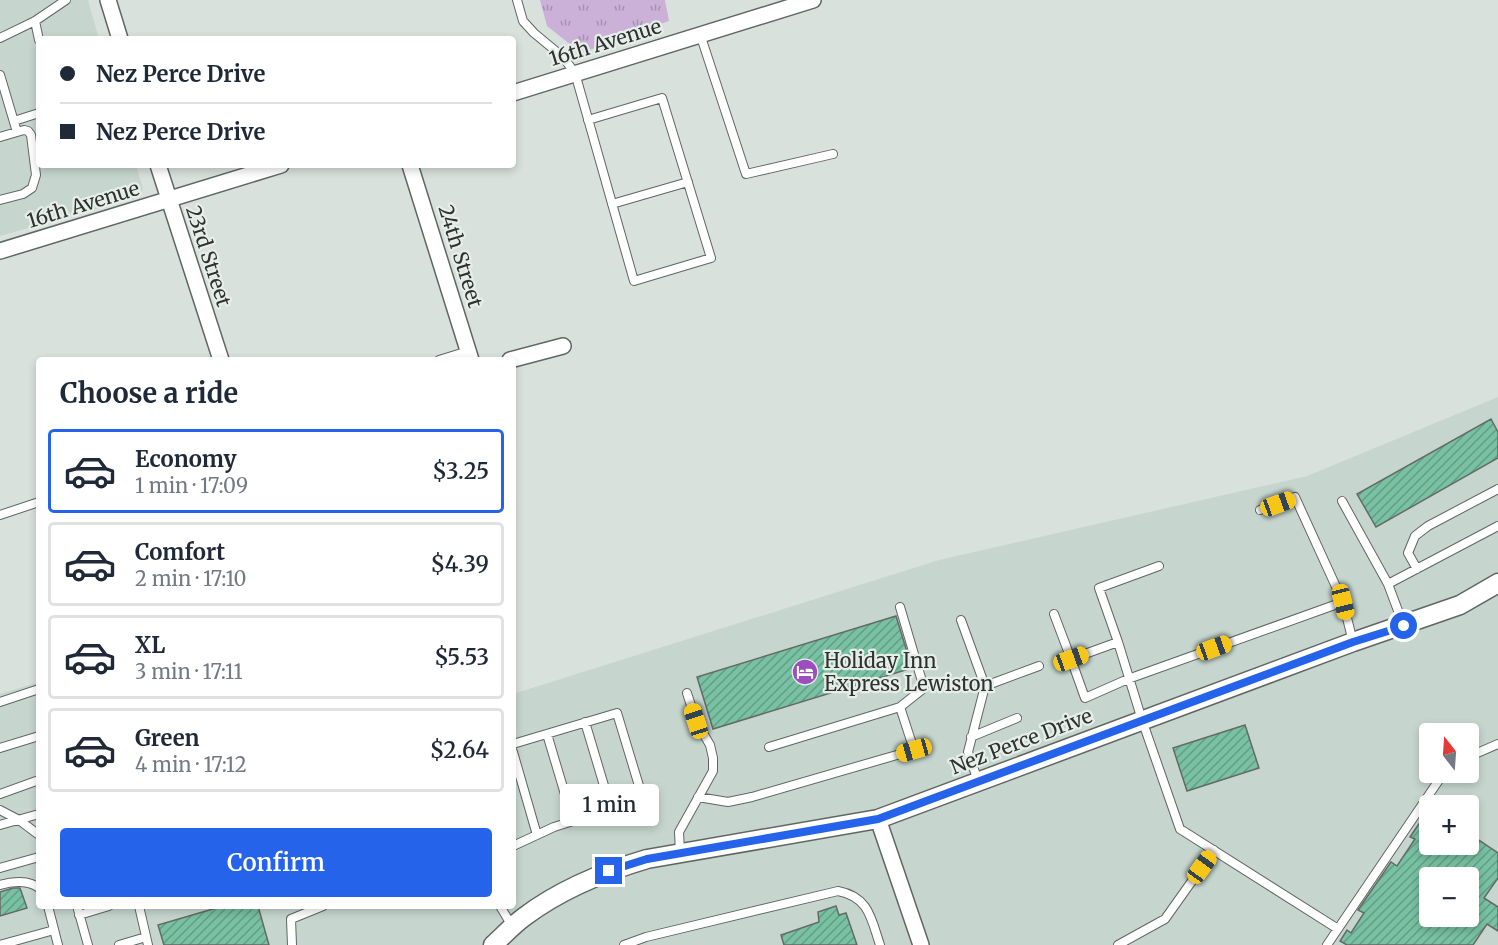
<!DOCTYPE html>
<html lang="en">
<head>
<meta charset="utf-8">
<style>
  body { margin:0; font-family:Merriweather,serif; background:#f6f6f7; color:#1f2937; height:100vh; display:flex; flex-direction:column; font-size:22px; white-space:nowrap }
  * { box-sizing:border-box; margin:0 }
  p { font-size:20px; color:#747a83 }
  .icon { flex:none; width:33px; height:33px; fill:none; stroke:currentColor; stroke-width:2; stroke-linecap:round; stroke-linejoin:round }
  .map { position:relative; flex:1; overflow:hidden }
  .details { position:absolute; left:36px; top:357px; width:480px; height:552px; display:flex; flex-direction:column; background:#fff; border-radius:6px; box-shadow:0 3px 9px #0003 }
  .details>* { flex:none }
  .top-card { position:absolute; left:36px; top:36px; width:480px; height:132px; border-radius:6px; box-shadow:0 3px 9px #0003; display:grid; align-content:center; height:132px; padding:0 24px; background:#fff }
  .needle { width:39px; rotate:343deg }
  .buttons { position:absolute; left:1419px; top:723px; display:grid; gap:12px }
  .buttons a { display:grid; place-items:center; width:60px; height:60px; border-radius:6px; background:#fff; box-shadow:0 3px 9px #0003; font-size:30px }
  .end { position:absolute; width:27px; height:27px; margin:-14px; border:8px solid #2563eb; background:#fff; box-shadow:0 0 0 3px #fff }
  .from { border-radius:50% }
  .bubble { position:absolute; height:42px; border-radius:6px; background:#fff; box-shadow:0 3px 9px #0003; font-size:20px; font-weight:600; line-height:42px; text-align:center }
  .car { position:absolute; width:18px; height:36px; margin:-18px -9px; border-radius:8px; box-shadow:0 0 4px 2px #0007; background:linear-gradient(#f5c518 24%,#345 0 40%,#f5c518 0 76%,#345 0 86%,#f5c518 0) }
  .top-card b { display:flex; align-items:center; gap:21px; height:57px; font-size:22px }
  .top-card b+b { border-top:2px solid #e0e1e3 }
  .top-card i { width:15px; height:15px; background:#1f2937 }
  ul { padding:0; list-style:none }
  li { display:flex; align-items:center; gap:18px; height:84px; margin:0 12px 9px; padding:0 12px; border:3px solid #e0e1e3; border-radius:6px }
  li div { flex:1 }
  li b { display:block; font-size:22px }
  li em { font-style:normal; font-weight:600 }
  li.current { border-color:#2563eb }
  li>.icon { width:54px; height:54px; stroke-width:1.5 }
  h2 { padding:0 24px; font-size:27px; line-height:72px }
  .action { display:flex; gap:12px; margin-top:auto; padding:12px 24px }
  .action a { flex:1; height:69px; border-radius:6px; background:#2563eb; color:#fff; font-size:24px; font-weight:600; line-height:69px; text-align:center }
  .map>svg:first-child { display:block }
  .built { fill:#c6d6cf; fill-rule:evenodd }
  .park { fill:url(#park-tufts) }
  .building { fill:url(#building-hatch); stroke:#646a67; stroke-width:1.5; fill-rule:evenodd }
  .lines { fill:none; stroke-linecap:round; stroke-linejoin:round }
  .service-casing { stroke:#606663; stroke-width:10 }
  .minor-casing { stroke:#606663; stroke-width:18 }
  .tertiary-casing { stroke:#606663; stroke-width:21 }
  .service { stroke:#fff; stroke-width:8 }
  .minor { stroke:#fff; stroke-width:15 }
  .tertiary { stroke:#fff; stroke-width:18 }
  .route { stroke:#2563eb; stroke-width:8 }
  .labels { text-anchor:middle; dominant-baseline:central; stroke-width:4.5; stroke-linejoin:round; paint-order:stroke }
  .street-label { font-size:20px; fill:#2e312f; stroke:#e6eeea }
  .poi-label { font-size:20px; fill:#2e312f; stroke:#e6eeea; text-anchor:start }
</style>
</head>
<body>
<div class="map">
<svg width="1498" height="945" viewBox="0 0 1498 945">
  <defs>
    <pattern id="park-tufts" width="24" height="20" patternUnits="userSpaceOnUse" patternTransform="scale(1.5)"><rect width="24" height="20" fill="#cbb1d8"/><path d="M3 7l-1-3M5 7V3M7 7l1-3M15 17l-1-3M17 17v-4M19 17l1-3" fill="none" stroke="#a591b0"/></pattern>
    <pattern id="building-hatch" width="6" height="6" patternUnits="userSpaceOnUse" patternTransform="scale(1.5)"><rect width="6" height="6" fill="#78c1a3"/><path d="M-1 1l2-2M0 6l6-6M5 7l2-2" fill="none" stroke="#639d85"/></pattern>
  </defs>
  <rect width="100%" height="100%" fill="#d9e1dd"/>
  <!-- built -->
  <path class="built" d="M0,0h88l11,39h-60v126h97l7,24 -4,8 -139,39z
    M1498,397v548h-1498v-251l39,-12v224h474v-212l426,-134 368,-84zM1430,734h38v38h-38zM1430,806h38v38h-38zM1430,878h38v38h-38z"/>
  <!-- park -->
  <path class="park" d="M540,0h125l4,21 -88,32 -34,-27z"/>
  <!-- building -->
  <path class="building" d="M1491,419l7,13v26l-122,69 -19,-33z
    M896,616l16,52 -199,61 -16,-52z
    M1245,725l14,43 -72,23 -14,-43z
    M1430,808v36h38v-11l30,20v25l-14,20 14,9v24l-11,-7 -14,21h-126l-7,-4 7,-11 4,3 13,-20 -6,-3 33,-48 6,4 18,-27 -5,-2zM1430,878h38v38h-38z
    M13,888h7l7,20 -27,8v-24z
    M223,906h35l11,39h-105l-6,-20z
    M836,906l3,9 7,-2 11,32h-73l-3,-10 38,-13 -1,-10z"/>
  <g class="lines">
    <!-- service casing -->
    <g class="service-casing">
      <path id="service" d="M517,0l6,21 11,12 29,24 12,16 59,208 77,-23 -49,-160 -74,22
        M35,21l4,19
        M700,34l46,140 87,-20
        M0,38l35,-17 31,-21
        M0,75l17,57
        M14,121l25,-8
        M0,137l24,-7 4,1 3,4 5,40 -4,13 -9,6 -23,6
        M612,204l76,-22
        M439,360l29,-9
        M1342,501l46,83
        M1260,510l35,-13 48,105
        M0,515l39,-13
        M1417,569l-9,-16 7,-17 13,-10 70,-37
        M900,607l24,81 -24,19
        M1054,614l17,45
        M961,620l24,66
        M1403,624l-15,-40 110,-58
        M1118,642l-19,-54 60,-22
        M0,702l39,-13
        M585,722l26,87
        M547,734l26,87
        M971,737l46,-19
        M513,744l104,-31 26,86 -89,28 -41,19
        M0,748l39,-12
        M513,752l24,83
        M1468,757l30,-13
        M978,781l-10,-29 17,-66 54,-20
        M0,794l39,-14
        M698,797l30,5 24,-5 162,-47 -14,-43 -131,40
        M0,810l19,10 20,15
        M0,825l39,-11
        M680,853l-1,-21 34,-61v-13l-3,-13 -14,-24 -9,-28
        M0,868l39,-11
        M0,885c12,-4 29,-5 39,3
        M48,906l10,39
        M77,906l11,39
        M139,906l9,39
        M500,906l12,20
        M79,915l30,-9
        M1338,929l-158,-100 -38,-109 -24,-78 -47,17 14,39 43,-19 215,-77 10,40
        M0,945l54,-15
        M119,945l27,-8
        M292,945l-1,-26 32,-13
        M624,945l22,-8 192,-46c31,6 33,27 42,54
        M1118,945l47,-26 49,-69
        M1327,945l114,-168 6,-5"/>
    </g>
    <!-- minor casing -->
    <g class="minor-casing">
      <path id="minor" d="M108,0l12,39
        M513,93l300,-93
        M158,165l63,195
        M410,165l61,195
        M0,251l281,-86
        M510,360l53,-14
        M878,819l43,126"/>
    </g>
    <!-- tertiary casing -->
    <g class="tertiary-casing">
      <path id="tertiary" d="M493,945c10,-9 20,-20 31,-28 37,-28 79,-45 123,-58l231,-40 475,-177 107,-37 38,-22"/>
    </g>
    <!-- service -->
    <use href="#service" class="service"/>
    <!-- minor -->
    <use href="#minor" class="minor"/>
    <!-- tertiary -->
    <use href="#tertiary" class="tertiary"/>
  </g>
  <g class="lines">
    <!-- route -->
    <path class="route" d="M609,871l38,-12 231,-40 475,-177 51,-16"/>
  </g>
  <!-- icons -->
  <defs>
    <g id="hotel-disc" transform="scale(1.35)"><circle r="9.5" fill="#9c4dbe" stroke="#e6eeea"/><path d="M-6-4.5h1.5V1H6V5H4.5V3h-9V5H-6ZM-4 0a1.8 1.8 0 1 1 3.6 0ZM.5 0V-2.5h3Q6-2.5 6 0Z" fill="#fff"/></g>
  </defs>
  <g fill-rule="evenodd">
    <use href="#hotel-disc" x="805" y="672"/>
  </g>
  <g class="labels">
    <!-- street labels -->
    <g class="street-label">
      <text transform="translate(605 42) rotate(-17)">16th Avenue</text>
      <text transform="translate(83 204) rotate(-17)">16th Avenue</text>
      <text transform="translate(209 256) rotate(72)">23rd Street</text>
      <text transform="translate(461 256) rotate(73)">24th Street</text>
      <text transform="translate(1021 741) rotate(-21)">Nez Perce Drive</text>
    </g>
    <!-- poi labels -->
    <g class="poi-label">
      <text x="824" y="660">Holiday Inn<tspan x="824" dy="23">Express Lewiston</tspan></text>
    </g>
  </g>
</svg>
<div class="buttons">
<a><svg class="needle" viewBox="-14 -14 28 28"><path d="M0-13l5 13h-10z" fill="#e53935"/><path d="M0 13l5-13h-10z" fill="#747a83"/></svg></a>
<a>+</a>
<a>−</a>
</div>
<i class="end from" style="left:1404px;top:626px"></i>
<i class="end" style="left:609px;top:871px"></i>
<div class="bubble" style="left:560px;top:784px;width:99px">1 min</div>
<i class="car" style="left:1278px;top:504px;rotate:70deg"></i>
<i class="car" style="left:1343px;top:602px;rotate:166deg"></i>
<i class="car" style="left:1214px;top:648px;rotate:70deg"></i>
<i class="car" style="left:1071px;top:659px;rotate:70deg"></i>
<i class="car" style="left:696px;top:721px;rotate:342deg"></i>
<i class="car" style="left:914px;top:750px;rotate:254deg"></i>
<i class="car" style="left:1202px;top:867px;rotate:36deg"></i>
<div class="top-card">
<b><i class="from"></i>Nez Perce Drive</b>
<b><i></i>Nez Perce Drive</b>
</div>
<section class="details">
<h2>Choose a ride</h2>
<ul>
<li class="current"><svg class="icon" aria-label="car" viewBox="0 0 24 24"><path d="M5 17H2v-5l4-1 3-4h7l3 4 3 1v5h-3M9 17h6M6 11h13"/><circle cx="7" cy="17" r="2"/><circle cx="17" cy="17" r="2"/></svg><div><b>Economy</b><p>1 min · 17:09</p></div><em>$3.25</em></li>
<li><svg class="icon" aria-label="car" viewBox="0 0 24 24"><path d="M5 17H2v-5l4-1 3-4h7l3 4 3 1v5h-3M9 17h6M6 11h13"/><circle cx="7" cy="17" r="2"/><circle cx="17" cy="17" r="2"/></svg><div><b>Comfort</b><p>2 min · 17:10</p></div><em>$4.39</em></li>
<li><svg class="icon" aria-label="car" viewBox="0 0 24 24"><path d="M5 17H2v-5l4-1 3-4h7l3 4 3 1v5h-3M9 17h6M6 11h13"/><circle cx="7" cy="17" r="2"/><circle cx="17" cy="17" r="2"/></svg><div><b>XL</b><p>3 min · 17:11</p></div><em>$5.53</em></li>
<li><svg class="icon" aria-label="car" viewBox="0 0 24 24"><path d="M5 17H2v-5l4-1 3-4h7l3 4 3 1v5h-3M9 17h6M6 11h13"/><circle cx="7" cy="17" r="2"/><circle cx="17" cy="17" r="2"/></svg><div><b>Green</b><p>4 min · 17:12</p></div><em>$2.64</em></li>
</ul>
<div class="action"><a>Confirm</a></div>
</section>
</div>
</body>
</html>
